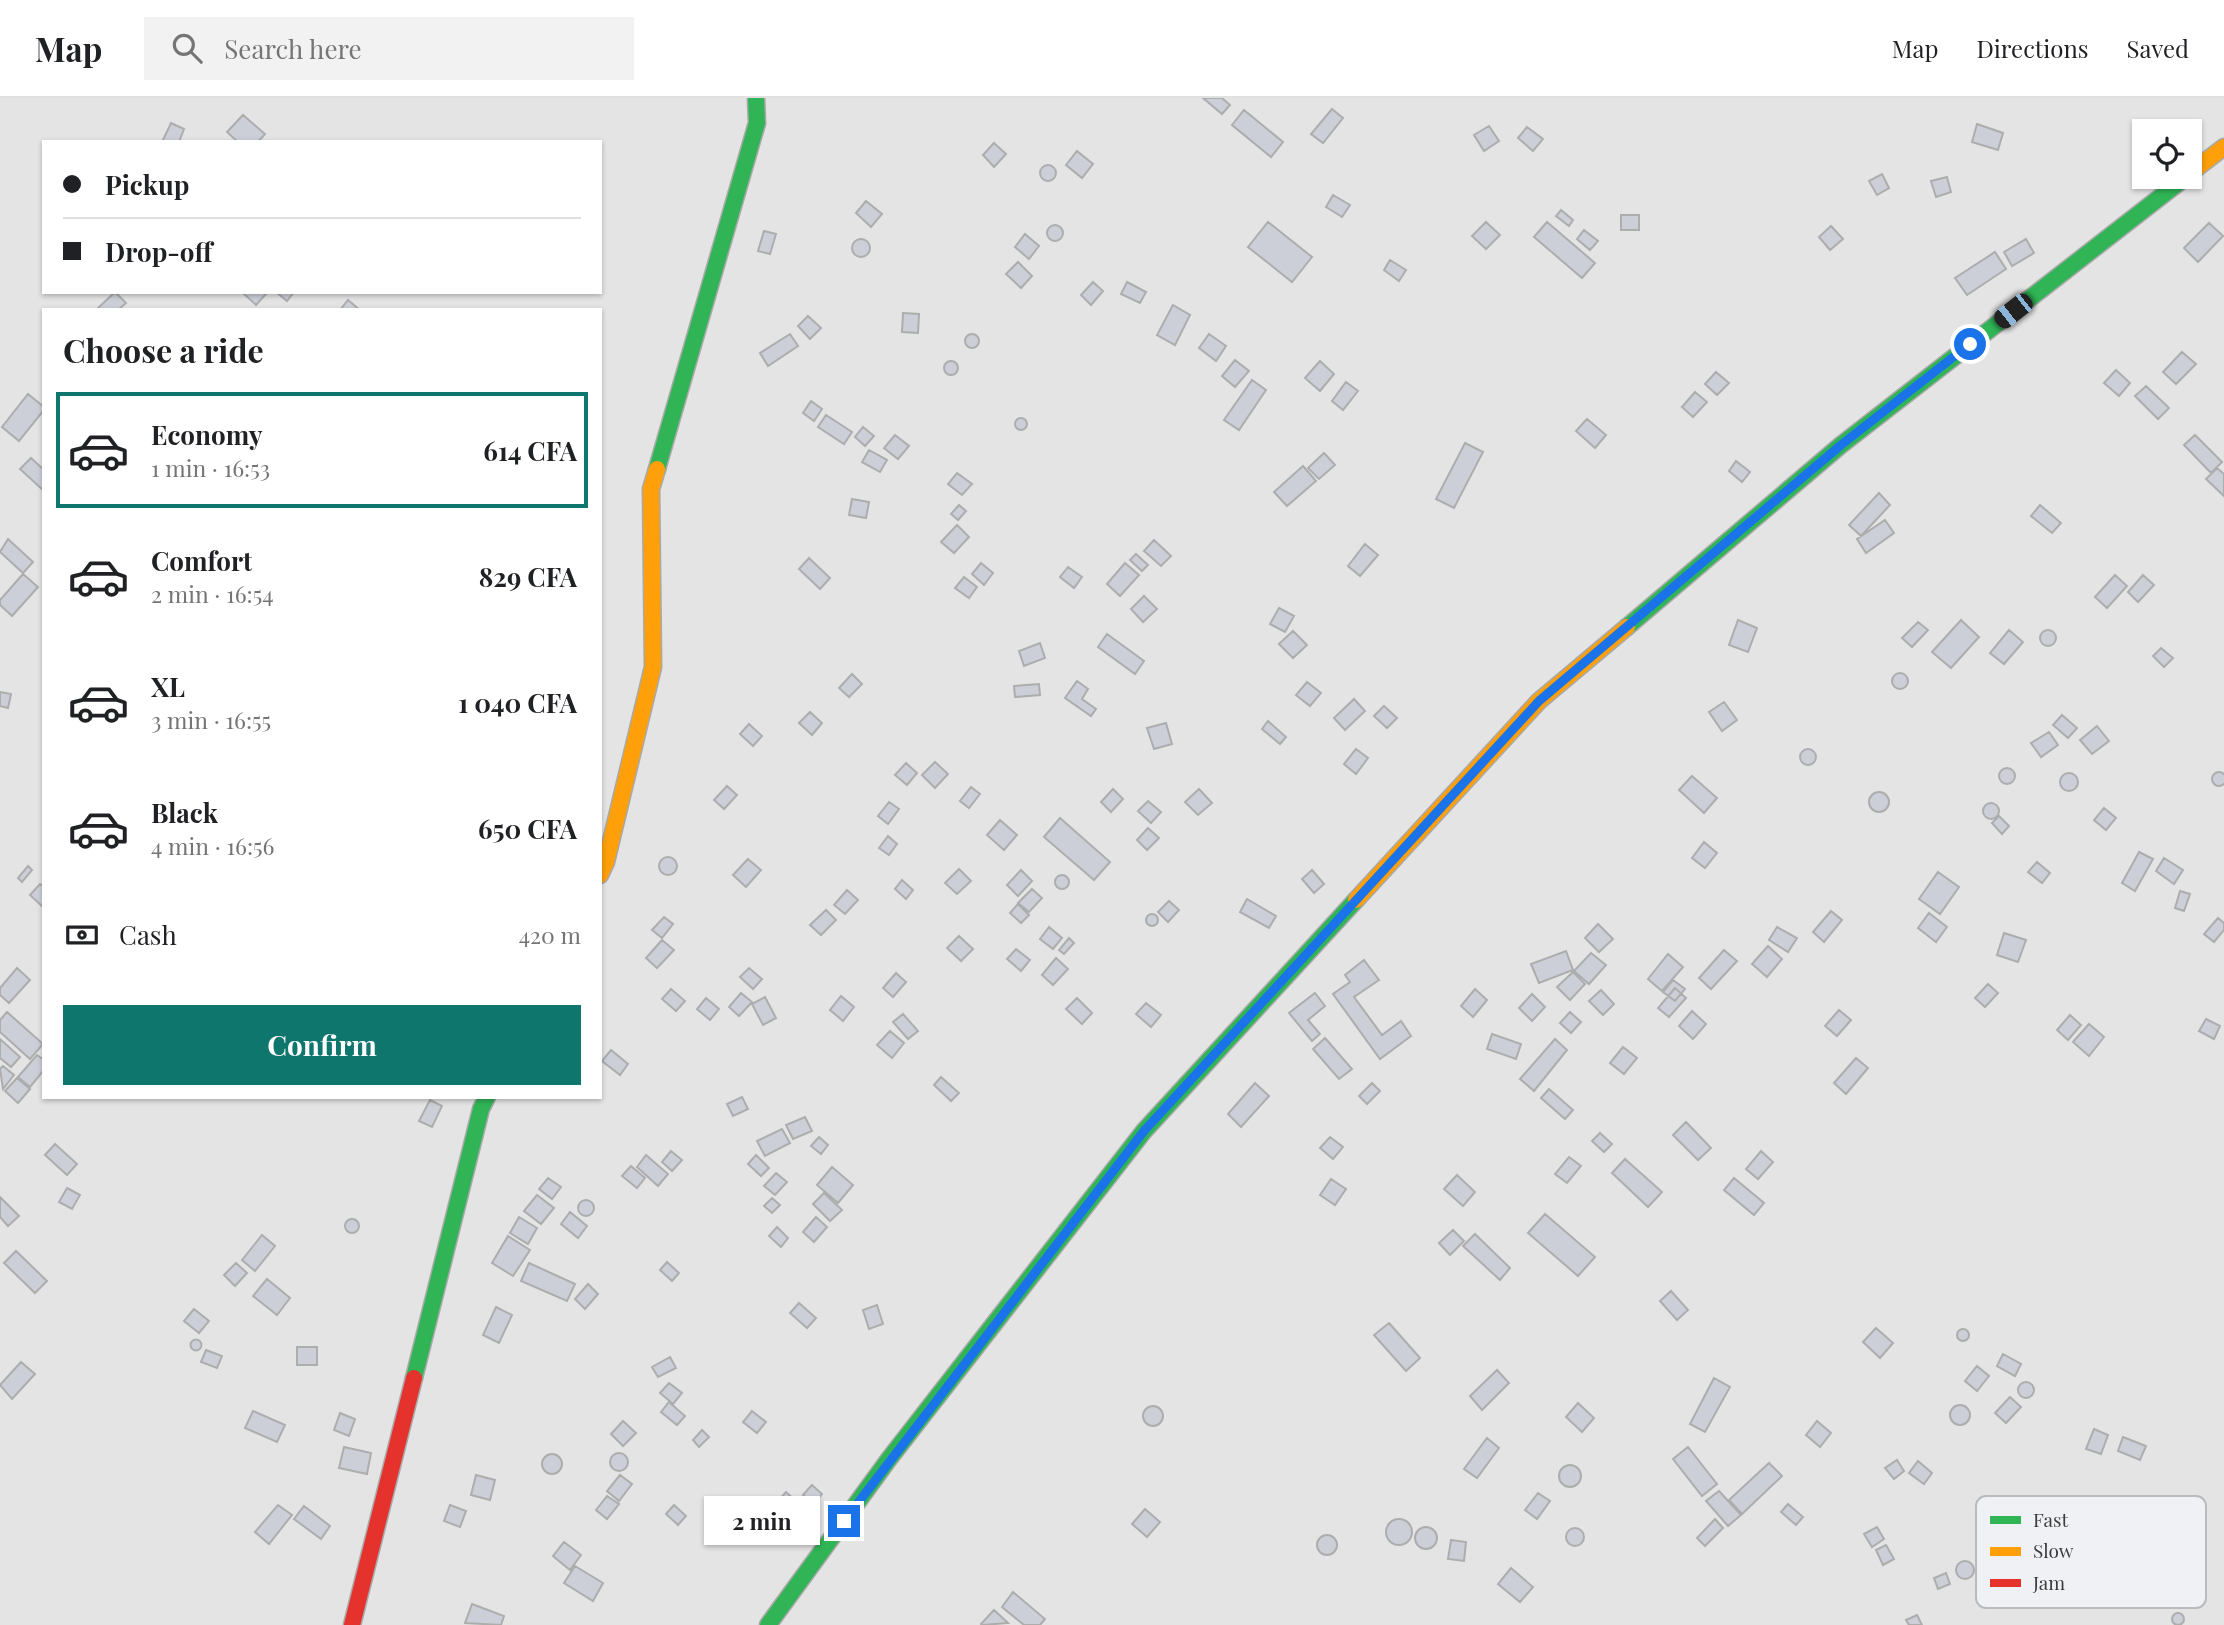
<!DOCTYPE html>
<html lang="en">
<head>
<meta charset="utf-8">
<style>
  body { margin:0; font-family:"Playfair Display",serif; background:#f2f2f2; color:#202124; height:100vh; display:flex; flex-direction:column; font-size:26px; white-space:nowrap }
  * { box-sizing:border-box; margin:0 }
  p { font-size:23px; color:#757577 }
  .icon { flex:none; width:38px; height:38px; fill:none; stroke:currentColor; stroke-width:2; stroke-linecap:round; stroke-linejoin:round }
  .map { position:relative; flex:1; overflow:hidden }
  .side { position:absolute; left:42px; top:210px; width:560px; height:791px; display:flex; flex-direction:column; background:#fff; border-radius:0px; box-shadow:0 2px 5px #0004 }
  .side>* { flex:none }
  .top-card { position:absolute; left:42px; top:42px; width:560px; height:154px; border-radius:0px; box-shadow:0 2px 5px #0004; display:grid; align-content:center; height:154px; padding:0 21px; background:#fff }
  .tools { position:absolute; left:2132px; top:21px; display:grid; gap:14px }
  .tools a { display:grid; place-items:center; width:70px; height:70px; border-radius:0px; background:#fff; box-shadow:0 2px 5px #0004; font-size:35px }
  .end { position:absolute; width:32px; height:32px; margin:-16px; border:9px solid #1a73e8; background:#fff; box-shadow:0 0 0 4px #fff }
  .from { border-radius:50% }
  .bubble { position:absolute; height:49px; border-radius:0px; background:#fff; box-shadow:0 2px 5px #0004; font-size:23px; font-weight:700; line-height:49px; text-align:center }
  .car { position:absolute; width:21px; height:42px; margin:-21px -10px; border-radius:9px; box-shadow:0 0 5px 2px #0007; background:linear-gradient(#222 24%,#8ab4d8 0 40%,#222 0 76%,#8ab4d8 0 86%,#222 0) }
  .top-card b { display:flex; align-items:center; gap:24px; height:66px; font-size:26px }
  .top-card b+b { border-top:2px solid #e0e0e0 }
  .top-card i { width:18px; height:18px; background:#202124 }
  ul { padding:0; list-style:none }
  li { display:flex; align-items:center; gap:21px; height:116px; margin:0 14px 10px; padding:0 7px; border:4px solid transparent; border-radius:0px }
  li div { flex:1 }
  li b { display:block; font-size:26px }
  li em { font-style:normal; font-weight:700 }
  li.active { border-color:#0f766e }
  li>.icon { width:63px; height:63px; stroke-width:1.5 }
  h2 { padding:0 21px; font-size:32px; line-height:84px }
  .pay { display:flex; align-items:center; gap:18px; height:77px; padding:0 21px; font-size:26px }
  .pay p { margin-inline-start:auto }
  .cta { display:flex; gap:14px; margin-top:auto; padding:14px 21px }
  .cta a { flex:1; height:80px; border-radius:0px; background:#0f766e; color:#fff; font-size:28px; font-weight:700; line-height:80px; text-align:center }
  header { display:flex; align-items:center; gap:42px; box-sizing:border-box; height:98px; padding:0 35px; background:#fff; border-bottom:2px solid #e0e0e0 }
  header strong { font-size:33px }
  nav { display:flex; gap:38px; margin-inline-start:auto; font-size:24px }
  .search { width:490px; height:63px; background:#f2f2f2; display:flex; align-items:center; gap:18px; box-sizing:border-box; padding:0 24px; border-radius:0px; color:#757577; font-size:26px }
  .map>svg:first-child { display:block }
  .building { fill:#cccfd8; stroke:#adadae; stroke-width:2 }
  .lines { fill:none; stroke-linecap:round; stroke-linejoin:round }
  .fast-casing { stroke:#a9a9aa; stroke-width:19 }
  .slow-casing { stroke:#a9a9aa; stroke-width:19 }
  .jam-casing { stroke:#a9a9aa; stroke-width:19 }
  .fast { stroke:#30b455; stroke-width:16 }
  .slow { stroke:#ff9f0a; stroke-width:16 }
  .jam { stroke:#e5322d; stroke-width:16 }
  .route { stroke:#1a73e8; stroke-width:9 }
  .key { fill:#f0f1f4; stroke:#babbbd; stroke-width:2 }
  .key-label { font-size:19px; fill:#3c3c3d }
</style>
</head>
<body>
<header>
<strong>Map</strong>
<div class="search"><svg class="icon" aria-label="search" viewBox="0 0 24 24"><circle cx="10" cy="10" r="6"/><path d="M15 15l6 6"/></svg>Search here</div>
<nav><a>Map</a><a>Directions</a><a>Saved</a></nav>
</header>
<div class="map">
<svg width="2224" height="1527" viewBox="0 0 2224 1527">
  <rect width="100%" height="100%" fill="#e4e4e5"/>
  <!-- building -->
  <path class="building" d="M1203,0h19l8,7 -8,9z
    M1332,11l11,9 -20,25 -12,-9z
    M1244,12l39,32 -12,15 -39,-32z
    M243,17l22,19 -7,8h-20l-11,-10z
    M171,25l13,6 -5,13h-17z
    M1977,26l26,9 -5,17 -26,-8z
    M1489,28l10,15 -15,10 -10,-16z
    M1527,29l16,12 -10,12 -15,-13z
    M994,45l12,11 -12,13 -11,-12z
    M1077,53l16,13 -11,14 -16,-13z
    M1040 75a8 8 0 1 1 16 0a8 8 0 1 1-16 0Z
    M1882,76l7,14 -12,7 -8,-14z
    M1947,79l4,15 -15,5 -5,-16z
    M1333,97l17,10 -8,12 -16,-10z
    M866,103l16,13 -11,13 -15,-14z
    M1561,112l12,10 -4,6 -13,-10z
    M1621,117h18v15h-18z
    M1268,124l44,35 -20,25 -44,-35z
    M1486,124l14,13 -14,14 -14,-13z
    M1547,124l48,41 -13,15 -48,-41z
    M2209,125l14,13 -25,26 -14,-14z
    M1047 135a8 8 0 1 1 16 0a8 8 0 1 1-16 0Z
    M1831,128l12,13 -13,11 -11,-13z
    M1584,132l14,11 -8,9 -13,-11z
    M764,133l12,3 -6,20 -12,-3z
    M1025,136l14,12 -10,13 -14,-12z
    M852 150a9 9 0 1 1 18 0a9 9 0 1 1-18 0Z
    M2026,141l8,14 -22,13 -8,-14z
    M1995,154l11,17 -39,26 -12,-17z
    M1390,162l16,10 -7,11 -15,-11z
    M1018,164l14,14 -11,12 -15,-14z
    M1093,184l10,9 -12,14 -10,-10z
    M1127,184l19,10 -6,11 -19,-9z
    M115,194l11,11 -8,7h-22z
    M242,194h21l3,2 -10,11z
    M276,194h18l-7,9z
    M348,202l12,10h-20z
    M1173,207l17,10 -15,30 -18,-10z
    M903,215l16,1 -1,19 -16,-1z
    M808,218l13,12 -11,11 -12,-13z
    M965 243a7 7 0 1 1 14 0a7 7 0 1 1-14 0Z
    M790,236l8,12 -30,20 -8,-13z
    M1209,236l17,12 -10,15 -17,-13z
    M2182,254l14,12 -20,20 -13,-12z
    M1235,262l14,11 -14,16 -13,-11z
    M944 270a7 7 0 1 1 14 0a7 7 0 1 1-14 0Z
    M1320,263l14,13 -14,17 -15,-13z
    M2116,272l14,13 -11,13 -15,-13z
    M1716,274l13,11 -12,12 -12,-11z
    M1252,282l14,10 -27,40 -15,-10z
    M1346,284l12,9 -15,19 -11,-9z
    M2146,288l23,22 -11,11 -23,-23z
    M1695,294l12,10 -14,15 -11,-10z
    M28,296l16,13v3l-25,31 -17,-14z
    M811,303l11,8 -8,12 -11,-8z
    M826,317l26,17 -8,12 -26,-17z
    M1015 326a6 6 0 1 1 12 0a6 6 0 1 1-12 0Z
    M1587,321l19,16 -11,13 -19,-17z
    M863,329l11,9 -9,10 -10,-9z
    M895,337l14,11 -11,13 -14,-11z
    M2195,337l27,27 -11,11 -27,-28z
    M1465,345l18,9 -29,56 -18,-9z
    M869,352l18,10 -7,12 -18,-10z
    M1324,355l11,12 -16,14 -11,-11z
    M31,360l13,12v21l-24,-22z
    M1736,363l14,11 -8,10 -13,-11z
    M1303,368l13,15 -29,25 -13,-14z
    M2217,370l7,6v22l-18,-17z
    M957,375l15,11 -10,11 -14,-11z
    M1879,395l11,12 -29,31 -12,-11z
    M852,401l17,3 -3,16 -17,-3z
    M959,407l7,6 -8,9 -7,-6z
    M2040,407l21,18 -9,10 -21,-17z
    M1885,422l9,13 -28,20 -9,-14z
    M957,427l12,12 -15,16 -13,-11z
    M8,441l25,23 -10,11 -23,-21z
    M1154,442l17,16 -10,10 -17,-15z
    M1365,446l13,11 -18,21 -12,-10z
    M1136,456l12,11 -6,6 -12,-11z
    M809,460l21,20 -10,11 -21,-20z
    M981,465l12,10 -9,12 -12,-11z
    M1125,465l14,12 -19,21 -13,-12z
    M1068,469l14,10 -8,11 -14,-11z
    M23,476l15,13 -26,29 -12,-11v-5z
    M2115,477l12,11 -20,22 -12,-11z
    M2143,477l11,10 -16,17 -10,-10z
    M964,479l13,10 -8,11 -14,-10z
    M1144,498l13,13 -14,13 -12,-13z
    M1279,510l15,8 -9,16 -15,-8z
    M1738,522l19,8 -9,24 -19,-7z
    M1961,522l18,17 -28,31 -19,-16z
    M1918,524l10,8 -16,17 -10,-9z
    M2040 540a8 8 0 1 1 16 0a8 8 0 1 1-16 0Z
    M2009,532l14,12 -19,22 -14,-11z
    M1293,533l14,14 -14,13 -14,-14z
    M1107,536l37,27 -9,13 -37,-27z
    M1040,545l5,15 -21,8 -5,-15z
    M2161,550l12,10 -9,9 -11,-11z
    M1892 583a8 8 0 1 1 16 0a8 8 0 1 1-16 0Z
    M852,576l10,10 -13,13 -10,-9z
    M1077,583l11,8 -6,10 14,10 -5,7 -26,-18z
    M1307,584l14,11 -11,13 -14,-11z
    M1039,586l1,11 -25,2 -1,-11z
    M0,594l11,2 -3,14 -8,-2z
    M1354,601l11,12 -20,19 -11,-12z
    M1724,604l13,18 -15,11 -13,-19z
    M1384,608l13,12 -10,10 -13,-12z
    M810,614l12,11 -10,12 -13,-12z
    M2062,617l15,13 -9,10 -15,-13z
    M1268,623l18,16 -6,7 -18,-15z
    M1166,625l6,21 -18,5 -7,-21z
    M749,626l13,12 -9,10 -13,-12z
    M2097,628l12,15 -17,13 -12,-14z
    M2049,634l9,13 -17,12 -10,-14z
    M1356,651l12,9 -12,16 -12,-10z
    M1800 659a8 8 0 1 1 16 0a8 8 0 1 1-16 0Z
    M935,664l13,12 -13,14 -13,-13z
    M906,665l11,10 -10,12 -12,-10z
    M1999 678a8 8 0 1 1 16 0a8 8 0 1 1-16 0Z
    M2212 681a7 7 0 1 1 14 0a7 7 0 1 1-14 0Z
    M2060 684a9 9 0 1 1 18 0a9 9 0 1 1-18 0Z
    M1692,678l25,22 -13,15 -25,-23z
    M727,688l10,9 -13,14 -10,-9z
    M971,689l9,7 -11,14 -9,-7z
    M1113,691l10,10 -12,13 -10,-10z
    M1199,691l13,14 -14,12 -13,-13z
    M1869 704a10 10 0 1 1 20 0a10 10 0 1 1-20 0Z
    M1148,703l13,11 -10,11 -13,-12z
    M889,704l10,7 -11,15 -10,-8z
    M1983 713a8 8 0 1 1 16 0a8 8 0 1 1-16 0Z
    M2104,710l12,10 -10,12 -12,-10z
    M1999,718l10,10 -7,8 -10,-11z
    M1060,720l50,44 -16,18 -50,-43z
    M1000,722l17,15 -13,15 -17,-15z
    M1148,730l11,10 -12,12 -10,-10z
    M888,738l9,8 -8,11 -10,-7z
    M1704,744l13,11 -12,15 -13,-10z
    M2139,754l14,7 -18,32 -13,-8z
    M659 768a9 9 0 1 1 18 0a9 9 0 1 1-18 0Z
    M2164,760l19,12 -9,14 -18,-13z
    M748,761l13,11 -15,17 -13,-12z
    M2037,764l13,11 -8,10 -14,-11z
    M28,768l4,4 -10,12 -4,-4z
    M959,771l12,12 -14,13 -12,-11z
    M1021,772l11,11 -14,15 -11,-11z
    M1312,772l12,14 -10,9 -12,-14z
    M1938,774l21,15 -19,27 -21,-15z
    M1055 784a7 7 0 1 1 14 0a7 7 0 1 1-14 0Z
    M902,782l11,10 -7,9 -11,-10z
    M40,786l4,3 -1,20 -13,-12z
    M1032,791l10,9 -13,14 -11,-9z
    M847,792l11,10 -13,14 -11,-9z
    M2180,793l10,3 -6,17 -9,-3z
    M1247,801l29,17 -7,12 -29,-16z
    M1169,803l10,9 -11,12 -10,-10z
    M1018,806l11,11 -8,8 -11,-10z
    M826,812l10,10 -15,15 -11,-10z
    M1831,813l11,9 -18,22 -11,-10z
    M1929,815l18,14 -11,15 -18,-14z
    M1146 822a6 6 0 1 1 12 0a6 6 0 1 1-12 0Z
    M664,819l9,7 -11,14 -10,-8z
    M2218,820l6,5v7l-10,12 -10,-8z
    M1598,826l15,15 -14,13 -14,-14z
    M1049,829l13,11 -9,11 -13,-10z
    M1777,829l20,11 -9,14 -19,-12z
    M2004,835l22,7 -8,22 -21,-7z
    M959,838l14,13 -12,12 -14,-13z
    M1069,840l5,5 -10,11 -5,-4z
    M662,842l12,10 -17,18 -11,-10z
    M1768,848l14,13 -15,18 -15,-13z
    M1016,851l14,11 -9,11 -14,-12z
    M1724,852l13,11 -26,28 -12,-11z
    M1566,853l7,19 -34,13 -8,-19z
    M1591,855l15,12 -17,19 -15,-13z
    M1668,856l15,13 -21,24 -14,-12z
    M1056,860l12,11 -15,16 -11,-10z
    M1364,862l15,20 -25,17 28,38 19,-14 10,15 -31,23 -47,-65 17,-12 -5,-7z
    M17,870l13,12 -21,23 -9,-8v-7z
    M749,870l13,11 -9,10 -13,-12z
    M1573,874l12,12 -15,16 -13,-13z
    M896,875l10,9 -13,15 -10,-9z
    M1673,882l12,9 -10,12 -12,-9z
    M1988,886l10,9 -13,14 -10,-9z
    M1675,890l11,10 -17,19 -11,-9z
    M671,891l14,12 -9,10 -14,-12z
    M1475,891l12,11 -14,17 -12,-11z
    M1601,892l13,14 -11,11 -14,-14z
    M741,895l11,9 -13,14 -10,-9z
    M1315,895l10,13 -17,14 12,14 -8,7 -23,-28z
    M1532,896l13,13 -13,14 -13,-13z
    M841,898l13,11 -11,14 -13,-11z
    M765,899l11,21 -13,7 -11,-21z
    M706,900l13,11 -9,11 -13,-11z
    M1077,900l15,15 -10,11 -16,-15z
    M1146,905l15,12 -10,12 -15,-13z
    M1839,912l12,10 -14,16 -12,-10z
    M1692,913l14,13 -13,15 -14,-13z
    M7,914l36,32 -13,15 -30,-27v-12z
    M1570,914l11,10 -10,11 -11,-10z
    M903,916l15,17 -10,8 -15,-17z
    M2070,917l11,10 -13,15 -11,-10z
    M2206,921l14,7 -6,13 -15,-8z
    M2089,926l15,13 -15,19 -16,-14z
    M890,933l14,12 -12,15 -15,-13z
    M1492,936l29,10 -5,15 -29,-10z
    M1325,940l27,31 -13,10 -26,-30z
    M0,941l20,18 -9,10 -11,-9z
    M1555,941l12,11 -33,41 -14,-12z
    M1623,949l14,11 -13,16 -14,-11z
    M611,952l17,14 -8,11 -18,-14z
    M37,957l7,5v10l-14,17 -12,-10z
    M1856,960l12,10 -22,26 -12,-11z
    M3,968l11,9 -11,14 -3,-20z
    M941,979l18,16 -8,8 -17,-16z
    M17,980l13,11 -12,14 -13,-12z
    M1255,985l14,13 -28,31 -13,-13z
    M1372,985l8,8 -13,13 -8,-8z
    M1549,991l24,21 -8,9 -24,-21z
    M742,999l6,12 -15,7 -6,-12z
    M430,1002l12,6 -10,21 -13,-6z
    M805,1019l7,14 -19,8 -7,-14z
    M1686,1024l25,26 -13,12 -25,-25z
    M782,1031l8,14 -25,13 -8,-15z
    M1600,1035l12,11 -8,8 -12,-11z
    M819,1039l9,8 -7,9 -10,-8z
    M1330,1039l13,10 -10,12 -13,-11z
    M55,1046l22,20 -10,11 -22,-20z
    M671,1053l11,9 -10,11 -10,-9z
    M1761,1053l12,11 -15,17 -12,-10z
    M646,1057l22,19 -10,12 -21,-19z
    M756,1057l13,13 -8,8 -13,-12z
    M1569,1059l12,9 -14,17 -12,-9z
    M1625,1061l37,33 -14,15 -36,-34z
    M631,1068l14,12 -8,10 -15,-12z
    M832,1069l21,18 -15,18 -21,-18z
    M776,1075l11,9 -12,13 -11,-9z
    M1457,1077l18,17 -12,14 -19,-17z
    M548,1080l13,9 -9,12 -13,-10z
    M1734,1080l30,25 -10,12 -30,-25z
    M1331,1081l15,10 -11,16 -15,-10z
    M67,1090l13,7 -8,14 -13,-7z
    M824,1095l18,17 -12,11 -17,-17z
    M537,1097l17,13 -13,16 -17,-13z
    M0,1099l19,19 -11,10 -8,-9z
    M772,1100l8,7 -8,8 -8,-7z
    M578 1110a8 8 0 1 1 16 0a8 8 0 1 1-16 0Z
    M570,1114l17,14 -9,12 -17,-14z
    M1545,1116l50,43 -17,19 -50,-43z
    M519,1119l18,11 -9,16 -18,-11z
    M816,1119l11,10 -13,15 -11,-10z
    M345 1128a7 7 0 1 1 14 0a7 7 0 1 1-14 0Z
    M777,1129l11,11 -7,9 -12,-11z
    M1453,1132l11,11 -14,14 -11,-12z
    M1475,1136l35,34 -10,12 -37,-34z
    M262,1137l13,11 -20,25 -13,-11z
    M508,1138l22,14 -17,26 -21,-13z
    M16,1153l31,30 -12,12 -31,-30z
    M667,1164l12,11 -7,8 -12,-11z
    M236,1165l11,10 -12,13 -11,-11z
    M529,1165l46,21 -8,17 -46,-20z
    M267,1181l23,19 -13,17 -24,-19z
    M588,1186l10,10 -13,15 -10,-10z
    M1671,1193l17,19 -11,10 -17,-19z
    M799,1205l17,15 -9,10 -17,-15z
    M877,1207l6,19 -14,5 -6,-19z
    M496,1209l16,8 -13,28 -16,-8z
    M194,1211l15,12 -10,12 -15,-12z
    M1389,1225l31,35 -14,13 -32,-36z
    M1876,1230l17,15 -13,15 -17,-16z
    M1957 1237a6 6 0 1 1 12 0a6 6 0 1 1-12 0Z
    M190.5 1247a5.5 5.5 0 1 1 11 0a5.5 5.5 0 1 1-11 0Z
    M297,1249h20v18h-20z
    M206,1252l16,6 -5,12 -16,-6z
    M2003,1256l18,10 -6,12 -18,-10z
    M670,1259l6,11 -18,9 -6,-10z
    M21,1264l14,12 -23,25 -12,-14z
    M1977,1268l12,10 -12,15 -12,-10z
    M1497,1272l12,13 -27,27 -12,-14z
    M1714,1280l16,9 -25,45 -15,-8z
    M2018 1292a8 8 0 1 1 16 0a8 8 0 1 1-16 0Z
    M669,1285l13,10 -9,11 -13,-11z
    M2010,1299l11,10 -15,16 -11,-10z
    M669,1304l16,14 -8,9 -16,-13z
    M1578,1305l16,15 -12,14 -16,-15z
    M1950 1317a10 10 0 1 1 20 0a10 10 0 1 1-20 0Z
    M1143 1318a10 10 0 1 1 20 0a10 10 0 1 1-20 0Z
    M253,1313l32,14 -8,17 -32,-14z
    M752,1313l14,11 -9,11 -14,-11z
    M340,1315l15,6 -6,17 -15,-6z
    M623,1323l13,12 -13,13 -12,-12z
    M1817,1323l14,12 -11,14 -14,-12z
    M2094,1331l14,6 -7,19 -15,-5z
    M702,1332l7,7 -10,10 -6,-7z
    M2123,1339l23,9 -6,14 -22,-9z
    M1487,1340l12,10 -22,30 -13,-9z
    M344,1349l27,6 -4,21 -28,-6z
    M1688,1349l29,37 -15,12 -29,-37z
    M610 1364a9 9 0 1 1 18 0a9 9 0 1 1-18 0Z
    M542 1366a10 10 0 1 1 20 0a10 10 0 1 1-20 0Z
    M1897,1362l7,11 -10,8 -9,-11z
    M1918,1363l14,12 -8,11 -15,-11z
    M1769,1365l13,13 -40,38 -13,-14z
    M1559 1378a11 11 0 1 1 22 0a11 11 0 1 1-22 0Z
    M476,1377l19,5 -5,20 -19,-5z
    M620,1377l12,9 -13,17 -12,-10z
    M812,1387l10,9 -8,10 -11,-9z
    M1719,1393l22,24 -13,11 -22,-25z
    M786,1394l13,12 -12,13 -13,-11z
    M1538,1395l12,8 -13,18 -12,-9z
    M607,1398l12,8 -12,15 -11,-9z
    M1788,1406l15,13 -7,8 -15,-13z
    M278,1407l14,10 -23,29 -14,-12z
    M450,1407l16,6 -6,16 -16,-6z
    M674,1407l12,11 -8,9 -12,-11z
    M304,1408l26,20 -9,13 -27,-20z
    M1145,1411l15,13 -13,15 -15,-13z
    M723,1420l16,11 -6,10 -17,-11z
    M1715,1421l8,9 -18,18 -8,-8z
    M1386 1434a13 13 0 1 1 26 0a13 13 0 1 1-26 0Z
    M1877,1429l7,12 -12,8 -8,-13z
    M1415 1440a11 11 0 1 1 22 0a11 11 0 1 1-22 0Z
    M1566 1439a9 9 0 1 1 18 0a9 9 0 1 1-18 0Z
    M1317 1447a10 10 0 1 1 20 0a10 10 0 1 1-20 0Z
    M1451,1442l15,2 -2,19 -16,-2z
    M564,1444l17,13 -11,15 -17,-14z
    M1886,1447l8,14 -11,6 -7,-15z
    M1956 1472a9 9 0 1 1 18 0a9 9 0 1 1-18 0Z
    M575,1468l28,17 -10,18 -29,-18z
    M1511,1470l22,19 -13,15 -22,-18z
    M1946,1475l4,11 -12,5 -4,-11z
    M1013,1494l32,27 -5,6h-16l-22,-18z
    M472,1506l32,12 -3,9 -36,-2z
    M994,1512l14,13 -26,2 -1,-1z
    M2172 1521a6 6 0 1 1 12 0a6 6 0 1 1-12 0Z
    M1917,1517l5,10h-13l-3,-5z"/>
  <g class="lines">
    <!-- fast casing -->
    <g class="fast-casing">
      <path id="fast" d="M657,371l100,-346 -1,-25
        M1627,529l214,-182 345,-268
        M414,1280l67,-269 6,-12
        M768,1527l121,-166 255,-328 212,-231"/>
    </g>
    <!-- slow casing -->
    <g class="slow-casing">
      <path id="slow" d="M2189,76l35,-27
        M600,777l6,-13 47,-195 -2,-178 6,-20
        M1356,802l183,-199 88,-74"/>
    </g>
    <!-- jam casing -->
    <g class="jam-casing">
      <path id="jam" d="M352,1527l62,-247"/>
    </g>
    <!-- fast -->
    <use href="#fast" class="fast"/>
    <!-- slow -->
    <use href="#slow" class="slow"/>
    <!-- jam -->
    <use href="#jam" class="jam"/>
  </g>
  <g class="lines">
    <!-- route -->
    <path class="route" d="M844,1423l300,-390 395,-430 302,-256 129,-101"/>
  </g>
  <!-- legend -->
  <rect x="1976" y="1398" width="230" height="112" rx="10" class="key"/>
  <rect x="1990" y="1418" width="31" height="8" fill="#30b455"/>
  <rect x="1990" y="1449" width="31" height="9" fill="#ff9f0a"/>
  <rect x="1990" y="1481" width="31" height="8" fill="#e5322d"/>
  <g class="key-label">
    <text x="2033" y="1429">Fast</text>
    <text x="2033" y="1460">Slow</text>
    <text x="2033" y="1492">Jam</text>
  </g>
</svg>
<div class="tools">
<a><svg class="icon" aria-label="locate" viewBox="0 0 24 24"><circle cx="12" cy="12" r="6"/><path d="M12 2v4M12 18v4M2 12h4M18 12h4"/></svg></a>
</div>
<i class="end from" style="left:1970px;top:246px"></i>
<i class="end" style="left:844px;top:1423px"></i>
<div class="bubble" style="left:704px;top:1398px;width:116px">2 min</div>
<i class="car" style="left:2013px;top:213px;rotate:232deg"></i>
<div class="top-card">
<b><i class="from"></i>Pickup</b>
<b><i></i>Drop-off</b>
</div>
<section class="side">
<h2>Choose a ride</h2>
<ul>
<li class="active"><svg class="icon" aria-label="car" viewBox="0 0 24 24"><path d="M5 17H2v-5l4-1 3-4h7l3 4 3 1v5h-3M9 17h6M6 11h13"/><circle cx="7" cy="17" r="2"/><circle cx="17" cy="17" r="2"/></svg><div><b>Economy</b><p>1 min · 16:53</p></div><em>614 CFA</em></li>
<li><svg class="icon" aria-label="car" viewBox="0 0 24 24"><path d="M5 17H2v-5l4-1 3-4h7l3 4 3 1v5h-3M9 17h6M6 11h13"/><circle cx="7" cy="17" r="2"/><circle cx="17" cy="17" r="2"/></svg><div><b>Comfort</b><p>2 min · 16:54</p></div><em>829 CFA</em></li>
<li><svg class="icon" aria-label="car" viewBox="0 0 24 24"><path d="M5 17H2v-5l4-1 3-4h7l3 4 3 1v5h-3M9 17h6M6 11h13"/><circle cx="7" cy="17" r="2"/><circle cx="17" cy="17" r="2"/></svg><div><b>XL</b><p>3 min · 16:55</p></div><em>1 040 CFA</em></li>
<li><svg class="icon" aria-label="car" viewBox="0 0 24 24"><path d="M5 17H2v-5l4-1 3-4h7l3 4 3 1v5h-3M9 17h6M6 11h13"/><circle cx="7" cy="17" r="2"/><circle cx="17" cy="17" r="2"/></svg><div><b>Black</b><p>4 min · 16:56</p></div><em>650 CFA</em></li>
</ul>
<div class="pay"><svg class="icon" aria-label="cash" viewBox="0 0 24 24"><path d="M3 7h18v10H3z"/><circle cx="12" cy="12" r="2"/></svg>Cash<p>420 m</p></div>
<div class="cta"><a>Confirm</a></div>
</section>
</div>
</body>
</html>
